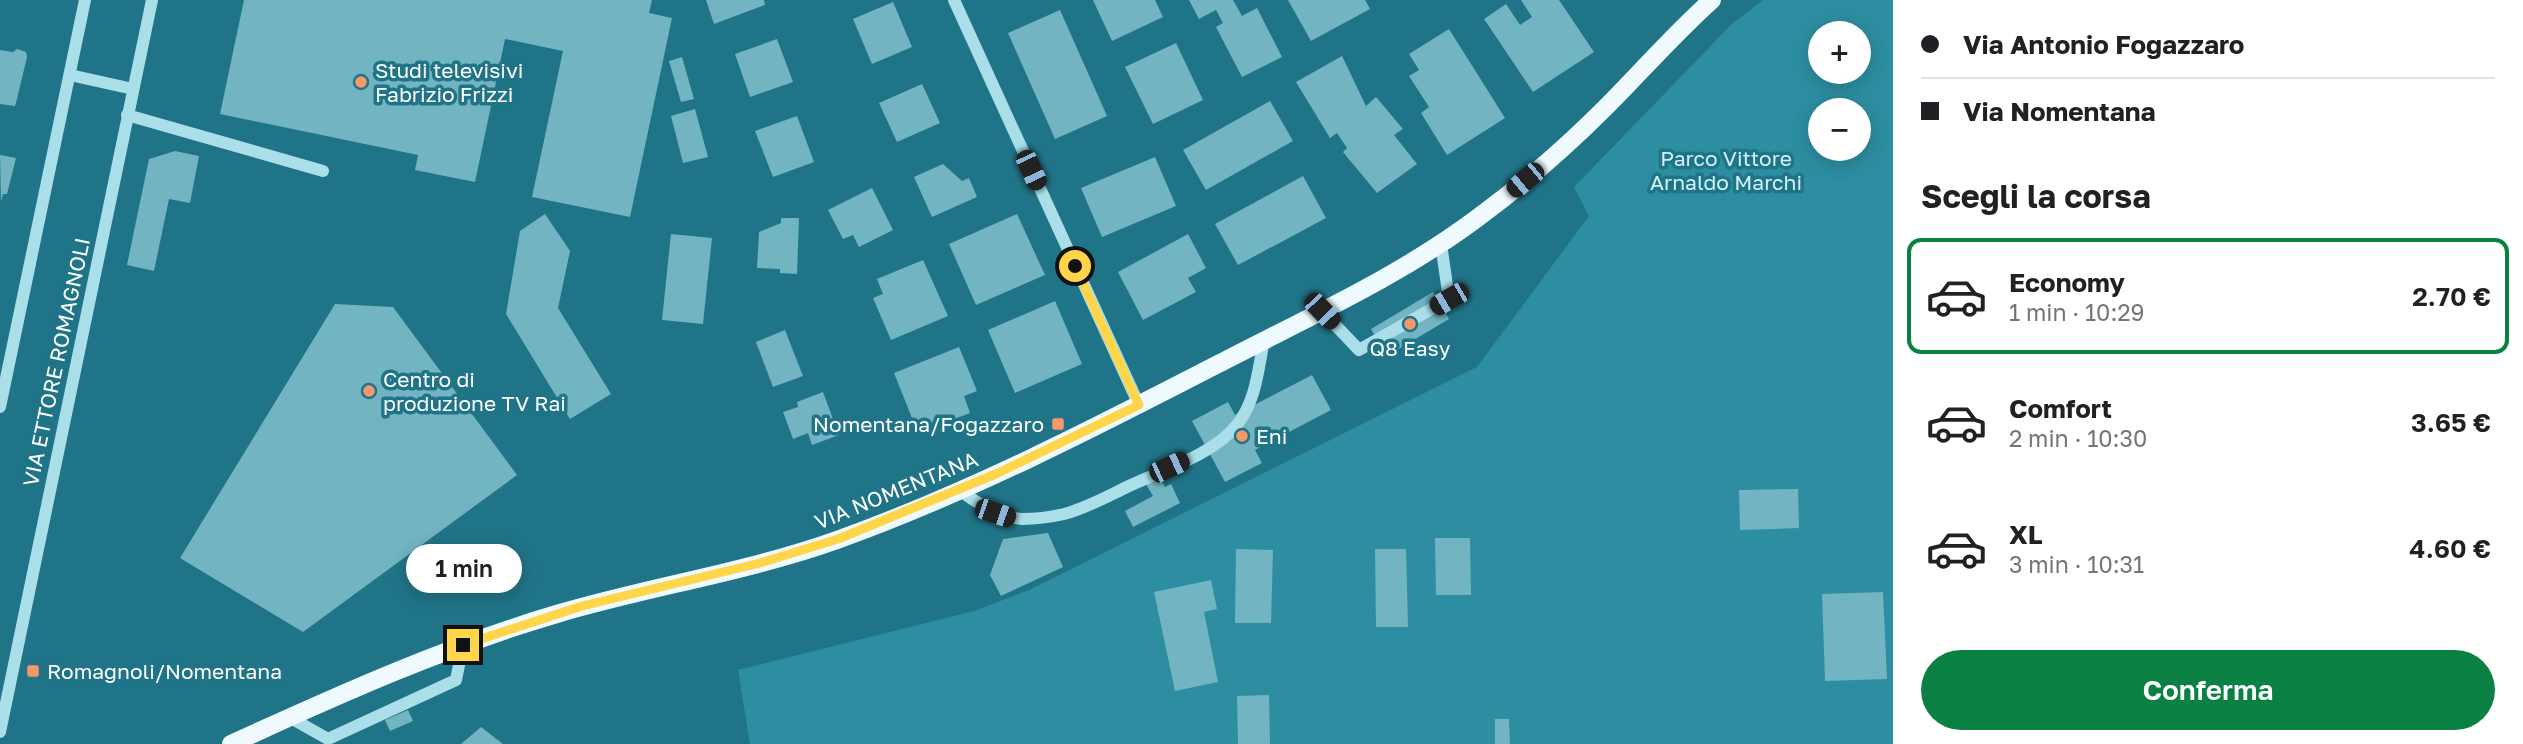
<!DOCTYPE html>
<html lang="it">
<head>
<meta charset="utf-8">
<style>
  body { margin:0; font-family:"Golos Text",sans-serif; background:#f2f2f2; color:#202124; height:100vh; display:flex; flex-direction:column; font-size:26px; white-space:nowrap }
  * { box-sizing:border-box; margin:0 }
  p { font-size:23px; color:#757577 }
  .icon { flex:none; width:38px; height:38px; fill:none; stroke:currentColor; stroke-width:2; stroke-linecap:round; stroke-linejoin:round }
  .map { position:relative; flex:1; overflow:hidden }
  .drawer { display:flex; flex-direction:column; background:#fff; width:630px }
  .drawer>* { flex:none }
  .banner { display:grid; align-content:center; height:154px; padding:0 28px; background:#fff }
  .buttons { position:absolute; left:1808px; top:21px; display:grid; gap:14px }
  .buttons a { display:grid; place-items:center; width:63px; height:63px; border-radius:50%; background:#fff; box-shadow:0 4px 18px #0003; font-size:35px }
  .end { position:absolute; width:32px; height:32px; margin:-16px; border:9px solid #ffd54a; background:#111; box-shadow:0 0 0 4px #111 }
  .from { border-radius:50% }
  .bubble { position:absolute; height:49px; border-radius:24px; background:#fff; box-shadow:0 4px 18px #0003; font-size:23px; font-weight:600; line-height:49px; text-align:center }
  .car { position:absolute; width:21px; height:42px; margin:-21px -10px; border-radius:9px; box-shadow:0 0 5px 2px #0007; background:linear-gradient(#222 24%,#8ab4d8 0 40%,#222 0 76%,#8ab4d8 0 86%,#222 0) }
  .banner b { display:flex; align-items:center; gap:24px; height:66px; font-size:26px }
  .banner b+b { border-top:2px solid #e0e0e0 }
  .banner i { width:18px; height:18px; background:#202124 }
  ul { padding:0; list-style:none }
  li { display:flex; align-items:center; gap:21px; height:116px; margin:0 14px 10px; padding:0 14px; border:4px solid transparent; border-radius:14px }
  li div { flex:1 }
  li b { display:block; font-size:26px }
  li em { font-style:normal; font-weight:600 }
  li.active { border-color:#0b8043 }
  li>.icon { width:63px; height:63px; stroke-width:1.5 }
  h2 { padding:0 28px; font-size:32px; line-height:84px }
  .button { display:flex; gap:14px; margin-top:auto; padding:14px 28px }
  .button a { flex:1; height:80px; border-radius:42px; background:#0b8043; color:#fff; font-size:28px; font-weight:600; line-height:80px; text-align:center }
  main { display:flex; flex:1; min-height:0 }
  .map>svg:first-child { display:block }
  .green { fill:#2d8ea1; fill-rule:evenodd }
  .building { fill:#72b4c1 }
  .lines { fill:none; stroke-linecap:round; stroke-linejoin:round }
  .minor { stroke:#aadfea; stroke-width:12 }
  .major { stroke:#eefafe; stroke-width:18 }
  .route { stroke:#ffd54a; stroke-width:9 }
  .poi-dot { fill:#f7986a; stroke:#207487; stroke-width:2.5 }
  .labels { text-anchor:middle; dominant-baseline:central; stroke-width:7; stroke-linejoin:round; paint-order:stroke }
  .poi-label { font-size:21px; fill:#fff; stroke:#207487; text-anchor:start }
  .park-label { font-size:21px; fill:#d0f2f7; stroke:#207487 }
  .street-label { font-size:21px; fill:#fff; stroke:#207487 }
</style>
</head>
<body>
<main>
<div class="map">
<svg width="1893" height="744" viewBox="0 0 1893 744">
  <rect width="100%" height="100%" fill="#207487"/>
  <!-- green -->
  <path class="green" d="M1763,0h130v744h-1143l-12,-74 236,-59 55,-21 448,-223 112,-151 -15,-29 158,-163zM1820,33h38v39h-38zM1820,110h38v39h-38z"/>
  <!-- building -->
  <path class="building" d="M244,0h408l-3,13 23,5 -42,199 -98,-20 31,-146 -58,-12 -30,143 -60,-12 3,-15 -198,-41z
    M706,0h58l1,5 -51,19z
    M1093,0h62l8,17 -51,24z
    M1189,0h44l9,16 15,-8 25,49 -40,20 -26,-50 7,-4 -7,-13 -17,9z
    M1288,0h77l5,9 -59,32z
    M1521,0h38l35,52 -61,40 -49,-73 22,-15 14,21 12,-8z
    M893,2l19,45 -40,17 -19,-45z
    M1060,10l47,106 -52,23 -47,-106z
    M1449,29l56,89 -58,37 -26,-42 8,-6 -20,-31 10,-6 -10,-16z
    M777,39l16,43 -43,15 -15,-43z
    M1176,43l27,57 -50,24 -28,-57z
    M17,49l9,3 1,5 -10,42 -2,7 -15,-2v-54l13,2z
    M1342,56l24,50 10,-9 27,32 -9,6 23,29 -40,29 -34,-41 4,-4 -10,-15 -7,5 -34,-56z
    M682,57l12,42 -13,3 -12,-41z
    M922,84l18,39 -43,19 -18,-39z
    M1270,101l23,40 -87,49 -23,-40z
    M695,109l13,48 -25,6 -12,-47z
    M797,116l17,46 -41,15 -18,-46z
    M175,151l24,5 -9,47 -21,-4 -15,72 -27,-6 22,-106z
    M0,155l16,3 -9,36h-4l-2,7z
    M1155,157l21,49 -74,31 -21,-49z
    M943,164l19,17 7,-3 8,19 -45,20 -18,-40z
    M1303,176l23,42 -88,47 -23,-41z
    M872,188l21,42 -34,17 -6,-12 -10,4 -15,-29z
    M545,214l25,37 -12,57 53,86 -41,25 -64,-105 14,-83z
    M1017,214l28,61 -69,30 -27,-61z
    M781,218h18l-2,56 -17,-1v-4l-23,-1 2,-36 22,-9z
    M671,234l41,4 -9,86 -41,-4z
    M1188,234l18,34 -18,10 8,14 -53,28 -25,-48z
    M923,260l25,56 -57,24 -18,-42 10,-4 -6,-15z
    M1433,292l16,27 -62,37 -16,-27z
    M1055,301l27,63 -67,29 -27,-63z
    M335,304l58,3 124,168 -214,157 -123,-74z
    M785,330l18,46 -30,11 -17,-45z
    M959,347l18,44 -13,5 6,17 -52,20 -24,-60z
    M1312,375l19,35 -76,40 7,13 -37,19 -33,-61 36,-19 7,13z
    M823,392l16,43 -27,10 -4,-12 -15,6 -10,-27 15,-5 -1,-5z
    M1160,478l5,9 6,-3 9,19 -47,24 -8,-16 28,-15 -7,-12z
    M1798,489l1,39 -59,2 -1,-40z
    M1048,533l15,34 -62,29 -11,-21 13,-36z
    M1435,538h35l1,57h-35z
    M1236,549l37,1 -2,73h-36z
    M1375,549h31l2,78h-32z
    M1211,580l6,29 -13,3 14,70 -43,9 -21,-99z
    M1883,592l4,87 -62,2 -3,-87z
    M1269,695l1,49h-32l-1,-48z
    M408,710l5,11 -23,10 -5,-11z
    M1495,719h14l1,25h-15z
    M481,727l22,17h-42z"/>
  <g class="lines">
    <!-- minor -->
    <path class="minor" d="M954,0l185,405
      M70,75l63,14
      M127,115l196,56
      M1322,311l37,39 90,-51 -8,-55
      M0,407l85,-407
      M959,490c20,14 38,27 63,29 14,0 29,-2 42,-5 23,-6 44,-18 65,-28 32,-15 85,-32 107,-60 20,-24 22,-56 28,-86
      M289,717l39,22 128,-59 7,-35
      M0,732l152,-732"/>
    <!-- major -->
    <path class="major" d="M231,744c107,-49 216,-98 329,-131 92,-27 187,-41 277,-73 136,-49 263,-115 391,-181 87,-45 178,-86 256,-146 43,-32 84,-68 121,-105 36,-36 69,-74 107,-108"/>
  </g>
  <g class="lines">
    <!-- route -->
    <path class="route" d="M463,645l119,-39 178,-43 78,-24 160,-66 141,-68 -64,-139"/>
  </g>
  <!-- markers -->
  <g class="poi-dot">
    <circle cx="361" cy="82" r="7"/>
    <circle cx="1410" cy="324" r="7"/>
    <circle cx="369" cy="391" r="7"/>
    <rect x="1051" y="417" width="14" height="14" rx="3.5"/>
    <circle cx="1242" cy="436" r="7"/>
    <rect x="26" y="664" width="14" height="14" rx="3.5"/>
  </g>
  <g class="labels">
    <!-- poi labels -->
    <g class="poi-label">
      <text x="375" y="70">Studi televisivi<tspan x="375" dy="24">Fabrizio Frizzi</tspan></text>
      <text x="1410" y="348" text-anchor="middle">Q8 Easy</text>
      <text x="383" y="379">Centro di<tspan x="383" dy="24">produzione TV Rai</tspan></text>
      <text x="1044" y="424" text-anchor="end">Nomentana/Fogazzaro</text>
      <text x="1256" y="436">Eni</text>
      <text x="47" y="671">Romagnoli/Nomentana</text>
    </g>
    <!-- park labels -->
    <g class="park-label">
      <text x="1726" y="158">Parco Vittore<tspan x="1726" dy="24">Arnaldo Marchi</tspan></text>
    </g>
    <!-- street labels -->
    <g class="street-label">
      <text transform="translate(56 362) rotate(-78)">VIA ETTORE ROMAGNOLI</text>
      <text transform="translate(896 490) rotate(-22)">VIA NOMENTANA</text>
    </g>
  </g>
</svg>
<div class="buttons">
<a>+</a>
<a>−</a>
</div>
<i class="end from" style="left:1075px;top:266px"></i>
<i class="end" style="left:463px;top:645px"></i>
<div class="bubble" style="left:406px;top:544px;width:116px">1 min</div>
<i class="car" style="left:1031px;top:170px;rotate:155deg"></i>
<i class="car" style="left:1525px;top:180px;rotate:230deg"></i>
<i class="car" style="left:1449px;top:299px;rotate:240deg"></i>
<i class="car" style="left:1322px;top:311px;rotate:136deg"></i>
<i class="car" style="left:1169px;top:467px;rotate:65deg"></i>
<i class="car" style="left:995px;top:513px;rotate:109deg"></i>
</div>
<section class="drawer">
<div class="banner">
<b><i class="from"></i>Via Antonio Fogazzaro</b>
<b><i></i>Via Nomentana</b>
</div>
<h2>Scegli la corsa</h2>
<ul>
<li class="active"><svg class="icon" aria-label="car" viewBox="0 0 24 24"><path d="M5 17H2v-5l4-1 3-4h7l3 4 3 1v5h-3M9 17h6M6 11h13"/><circle cx="7" cy="17" r="2"/><circle cx="17" cy="17" r="2"/></svg><div><b>Economy</b><p>1 min · 10:29</p></div><em>2.70 €</em></li>
<li><svg class="icon" aria-label="car" viewBox="0 0 24 24"><path d="M5 17H2v-5l4-1 3-4h7l3 4 3 1v5h-3M9 17h6M6 11h13"/><circle cx="7" cy="17" r="2"/><circle cx="17" cy="17" r="2"/></svg><div><b>Comfort</b><p>2 min · 10:30</p></div><em>3.65 €</em></li>
<li><svg class="icon" aria-label="car" viewBox="0 0 24 24"><path d="M5 17H2v-5l4-1 3-4h7l3 4 3 1v5h-3M9 17h6M6 11h13"/><circle cx="7" cy="17" r="2"/><circle cx="17" cy="17" r="2"/></svg><div><b>XL</b><p>3 min · 10:31</p></div><em>4.60 €</em></li>
</ul>
<div class="button"><a>Conferma</a></div>
</section>
</main>
</body>
</html>
